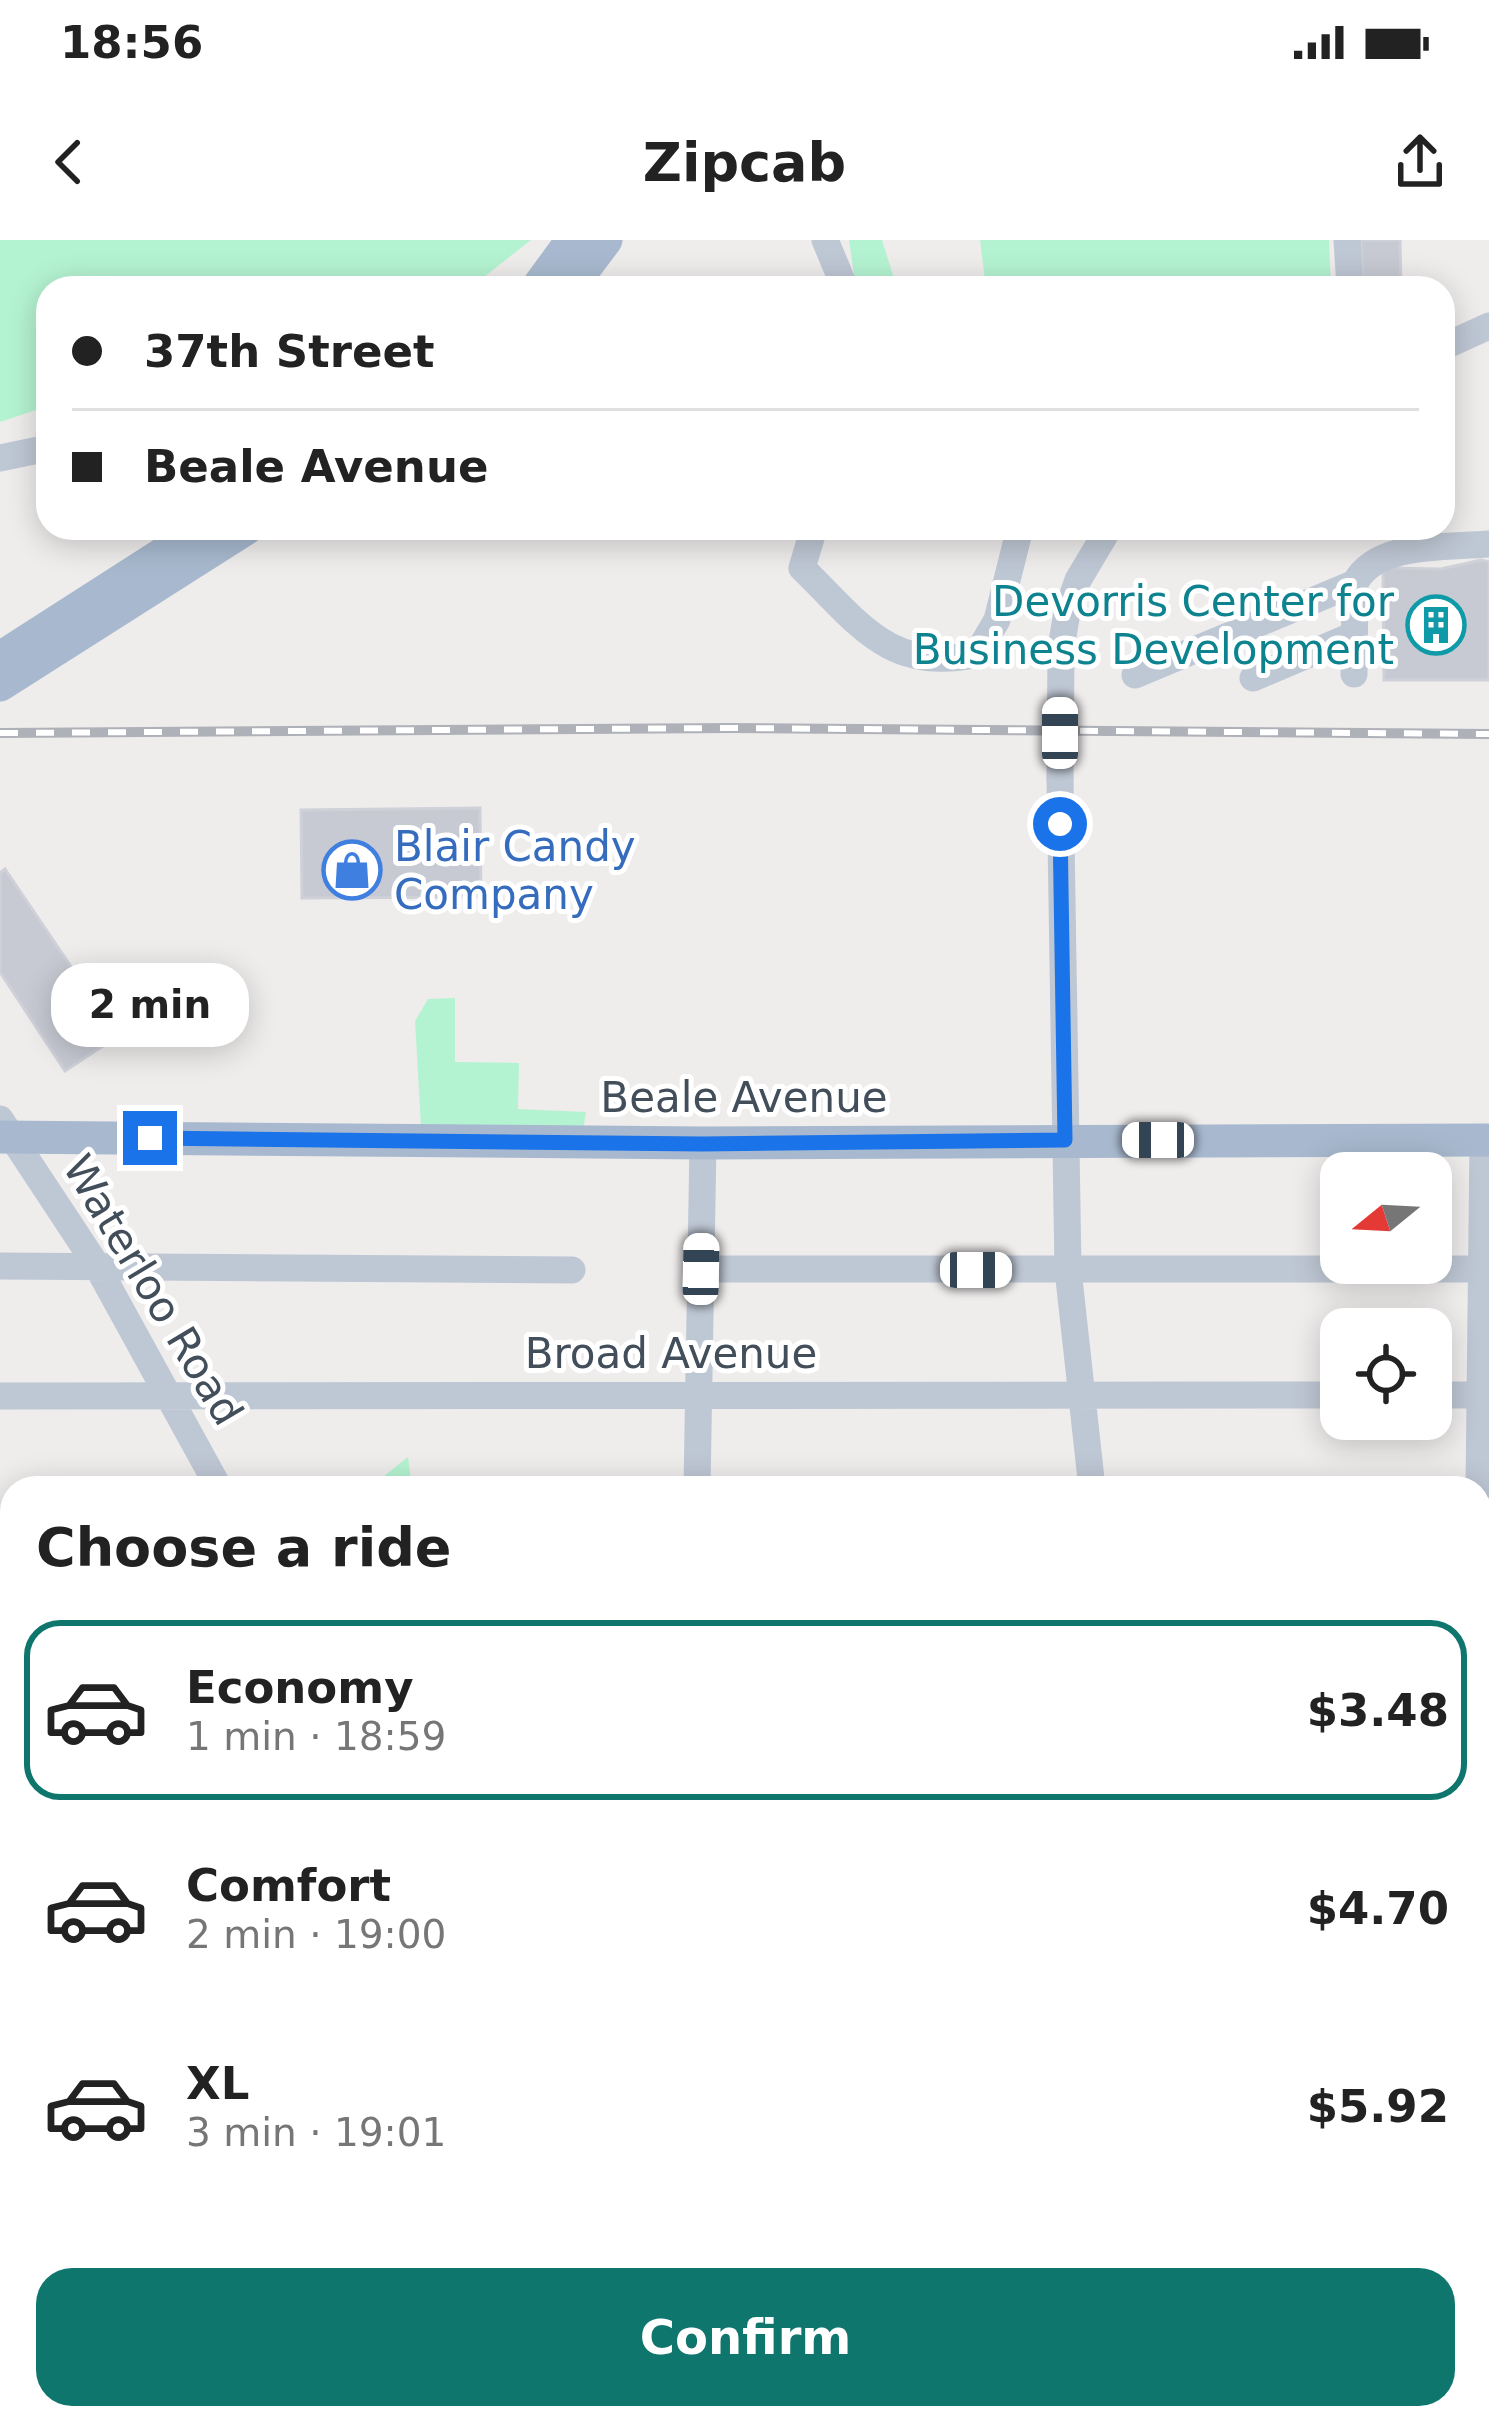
<!DOCTYPE html>
<html lang="en">
<head>
<meta charset="utf-8">
<style>
  body { margin:0; font-family:"DejaVu Sans",sans-serif; background:#f6f6f6; color:#222; height:100vh; display:flex; flex-direction:column; font-size:45px; white-space:nowrap }
  * { box-sizing:border-box; margin:0 }
  p { font-size:39px; color:#767676 }
  .icon { flex:none; width:66px; height:66px; fill:none; stroke:currentColor; stroke-width:2; stroke-linecap:round; stroke-linejoin:round }
  .map { position:relative; flex:1; overflow:hidden }
  .panel { position:absolute; left:0px; top:1236px; width:1491px; height:954px; display:flex; flex-direction:column; background:#fff; border-radius:36px 36px 0 0; box-shadow:0 6px 30px #0003 }
  .panel>* { flex:none }
  .top-card { position:absolute; left:36px; top:36px; width:1419px; height:264px; border-radius:36px; box-shadow:0 6px 30px #0003; display:grid; align-content:center; height:264px; padding:0 36px; background:#fff }
  .needle { width:78px; rotate:252deg }
  .tools { position:absolute; left:1320px; top:912px; display:grid; gap:24px }
  .tools a { display:grid; place-items:center; width:132px; height:132px; border-radius:24px; background:#fff; box-shadow:0 6px 30px #0003; font-size:60px }
  .end { position:absolute; width:54px; height:54px; margin:-27px; border:15px solid #1a73e8; background:#fff; box-shadow:0 0 0 6px #fff }
  .from { border-radius:50% }
  .bubble { position:absolute; height:84px; border-radius:36px; background:#fff; box-shadow:0 6px 30px #0003; font-size:39px; font-weight:800; line-height:84px; text-align:center }
  .car { position:absolute; width:36px; height:72px; margin:-36px -18px; border-radius:15px; box-shadow:0 0 9px 3px #0007; background:linear-gradient(#fff 24%,#345 0 40%,#fff 0 76%,#345 0 86%,#fff 0) }
  .top-card b { display:flex; align-items:center; gap:42px; height:114px; font-size:45px }
  .top-card b+b { border-top:3px solid #e0e0e0 }
  .top-card i { width:30px; height:30px; background:#222 }
  ul { padding:0; list-style:none }
  li { display:flex; align-items:center; gap:36px; height:180px; margin:0 24px 18px; padding:0 12px; border:6px solid transparent; border-radius:36px }
  li div { flex:1 }
  li b { display:block; font-size:45px }
  li em { font-style:normal; font-weight:800 }
  li.on { border-color:#0f766e }
  li>.icon { width:108px; height:108px; stroke-width:1.5 }
  h2 { padding:0 36px; font-size:54px; line-height:144px }
  .primary-button { display:flex; gap:24px; margin-top:auto; padding:24px 36px }
  .primary-button a { flex:1; height:138px; border-radius:36px; background:#0f766e; color:#fff; font-size:48px; font-weight:800; line-height:138px; text-align:center }
  .status { display:flex; justify-content:space-between; align-items:center; height:84px; padding:0 60px; background:#fff; direction:ltr }
  .status svg { height:33px; fill:currentColor }
  header { display:flex; justify-content:space-between; align-items:center; height:156px; padding:0 36px; background:#fff; font-size:54px; font-weight:800 }
  .map>svg:first-child { display:block }
  .green { fill:#b4f3d1 }
  .building { fill:#c7cad3; stroke:#cfd1d9; stroke-width:3 }
  .lines { fill:none; stroke-linecap:round; stroke-linejoin:round }
  .minor { stroke:#bec7d4; stroke-width:27 }
  .major { stroke:#a8b9cf; stroke-width:33 }
  .rail-casing { stroke:#aeb1b8; stroke-width:10 }
  .rail { stroke:#fff; stroke-width:6; stroke-dasharray:18; stroke-linecap:butt }
  .minor-bridge { stroke:#bec7d4; stroke-width:27 }
  .route { stroke:#1a73e8; stroke-width:15 }
  .labels { text-anchor:middle; dominant-baseline:central; stroke-width:10; stroke-linejoin:round; paint-order:stroke }
  .culture-label { font-size:42px; fill:#0d838f; stroke:#fff; text-anchor:end }
  .shop-label { font-size:42px; fill:#366cbe; stroke:#fff; text-anchor:start }
  .street-label { font-size:42px; fill:#434e5b; stroke:#fff }
</style>
</head>
<body>
<div class="status"><b>18:56</b><svg viewBox="0 0 49 12"><path d="M0 12V9h3v3zM5 12V6h3v6zM10 12V3h3v9zM15 12V0h3v12zM26 1h20v11H26zM47 4h2v5h-2z"/></svg></div>
<header><svg class="icon" aria-label="back" viewBox="0 0 24 24"><path d="M15 5l-7 7 7 7"/></svg>Zipcab<svg class="icon" aria-label="share" viewBox="0 0 24 24"><path d="M12 15V3M7 8l5-5 5 5M5 13v7h14v-7"/></svg></header>
<div class="map">
<svg width="1489" height="2190" viewBox="0 0 1489 2190">
  <rect width="100%" height="100%" fill="#efecec"/>
  <!-- green -->
  <path class="green" d="M0,0h531l-61,48h-422v118l-48,16z
    M849,0h33l15,48h-41z
    M980,0h349l2,48h-345z
    M455,758v64l64,1 -1,46 68,3 -3,18 -162,-3 -6,-106 13,-22z
    M408,1217l4,31h-43z
    M0,1438l12,6v327l-12,16z
    M1489,1570v256l-10,-4v-248z
    M189,2178h274l-2,12h-278z
    M944,2178h115l4,12h-115z"/>
  <!-- building -->
  <path class="building" d="M1361,0h39l1,48h-38z
    M1481,320l8,2v118h-105l-1,-112 58,1z
    M480,568l1,89 -179,1 -1,-88z
    M5,629l113,167 -53,35 -65,-99v-99z"/>
  <g class="lines">
    <!-- minor -->
    <path class="minor" d="M825,0l20,48
      M1347,0l3,48
      M1443,107l46,-21
      M0,218l48,-10
      M814,288l-12,40c56,54 87,106 175,86l20,-34 23,-92
      M1067,372l11,-32 31,-52
      M1354,434l1,-91c22,-42 93,-35 134,-39
      M1135,435l220,-92
      M1253,438l101,-43
      M1060,538l8,492 24,218
      M0,879l97,147 122,222
      M0,1026l572,4
      M701,1029h788
      M1431,1155h58
      M0,1156l1341,-1
      M697,1248l6,-345
      M1479,1248l4,-348
      M1479,1286h10
      M0,1289h12
      M1479,1408h10
      M1479,1822l5,-49h5
      M0,2140l12,-27
      M775,2178v12
      M530,2190l4,-12"/>
    <!-- major -->
    <path class="major" d="M537,48l35,-48
      M570,48l36,-48
      M0,418l203,-130
      M0,445l247,-157
      M0,897l703,6 786,-3"/>
    <!-- rail casing -->
    <g class="rail-casing">
      <path id="rail" d="M0,493l731,-5 758,6"/>
    </g>
    <!-- rail -->
    <use href="#rail" class="rail"/>
    <!-- minor-bridge -->
    <path class="minor-bridge" d="M1060,538l1,-130 6,-36"/>
  </g>
  <g class="lines">
    <!-- route -->
    <path class="route" d="M150,898l553,6 362,-4 -5,-316"/>
  </g>
  <!-- icons -->
  <defs>
    <g id="building-ring" transform="scale(3)"><circle r="9.5" fill="#fff" stroke="#0f9aa8" stroke-width="1.5"/><path d="M-4-6H4V6H1V3H-1V6H-4ZM-2.5-4.3h1.7v1.8h-1.7ZM.8-4.3h1.7v1.8H.8ZM-2.5-1h1.7V.8h-1.7ZM.8-1h1.7V.8H.8Z" fill="#0f9aa8"/></g>
    <g id="shop-ring" transform="scale(3)"><circle r="9.5" fill="#fff" stroke="#3f7fe0" stroke-width="1.5"/><path d="M-5-2.5h2.3a2.7 3.5 0 0 1 5.4 0H5L5.5 6h-11ZM-1.5-2.5h3a1.5 2.3 0 0 0-3 0Z" fill="#3f7fe0"/></g>
  </defs>
  <g fill-rule="evenodd">
    <use href="#building-ring" x="1436" y="385"/>
    <use href="#shop-ring" x="352" y="630"/>
  </g>
  <g class="labels">
    <!-- culture labels -->
    <g class="culture-label">
      <text x="1394" y="361">Devorris Center for<tspan x="1394" dy="48">Business Development</tspan></text>
    </g>
    <!-- shop labels -->
    <g class="shop-label">
      <text x="394" y="606">Blair Candy<tspan x="394" dy="48">Company</tspan></text>
    </g>
    <!-- street labels -->
    <g class="street-label">
      <text x="744" y="857">Beale Avenue</text>
      <text transform="translate(153 1050) rotate(59)">Waterloo Road</text>
      <text x="671" y="1113">Broad Avenue</text>
    </g>
  </g>
</svg>
<div class="tools">
<a><svg class="needle" viewBox="-14 -14 28 28"><path d="M0-13l5 13h-10z" fill="#e53935"/><path d="M0 13l5-13h-10z" fill="#767676"/></svg></a>
<a><svg class="icon" aria-label="locate" viewBox="0 0 24 24"><circle cx="12" cy="12" r="6"/><path d="M12 2v4M12 18v4M2 12h4M18 12h4"/></svg></a>
</div>
<i class="end from" style="left:1060px;top:584px"></i>
<i class="end" style="left:150px;top:898px"></i>
<div class="bubble" style="left:51px;top:723px;width:198px">2 min</div>
<i class="car" style="left:1060px;top:493px;rotate:0deg"></i>
<i class="car" style="left:1158px;top:900px;rotate:270deg"></i>
<i class="car" style="left:701px;top:1029px;rotate:1deg"></i>
<i class="car" style="left:976px;top:1030px;rotate:90deg"></i>
<div class="top-card">
<b><i class="from"></i>37th Street</b>
<b><i></i>Beale Avenue</b>
</div>
<section class="panel">
<h2>Choose a ride</h2>
<ul>
<li class="on"><svg class="icon" aria-label="car" viewBox="0 0 24 24"><path d="M5 17H2v-5l4-1 3-4h7l3 4 3 1v5h-3M9 17h6M6 11h13"/><circle cx="7" cy="17" r="2"/><circle cx="17" cy="17" r="2"/></svg><div><b>Economy</b><p>1 min · 18:59</p></div><em>$3.48</em></li>
<li><svg class="icon" aria-label="car" viewBox="0 0 24 24"><path d="M5 17H2v-5l4-1 3-4h7l3 4 3 1v5h-3M9 17h6M6 11h13"/><circle cx="7" cy="17" r="2"/><circle cx="17" cy="17" r="2"/></svg><div><b>Comfort</b><p>2 min · 19:00</p></div><em>$4.70</em></li>
<li><svg class="icon" aria-label="car" viewBox="0 0 24 24"><path d="M5 17H2v-5l4-1 3-4h7l3 4 3 1v5h-3M9 17h6M6 11h13"/><circle cx="7" cy="17" r="2"/><circle cx="17" cy="17" r="2"/></svg><div><b>XL</b><p>3 min · 19:01</p></div><em>$5.92</em></li>
</ul>
<div class="primary-button"><a>Confirm</a></div>
</section>
</div>
</body>
</html>
